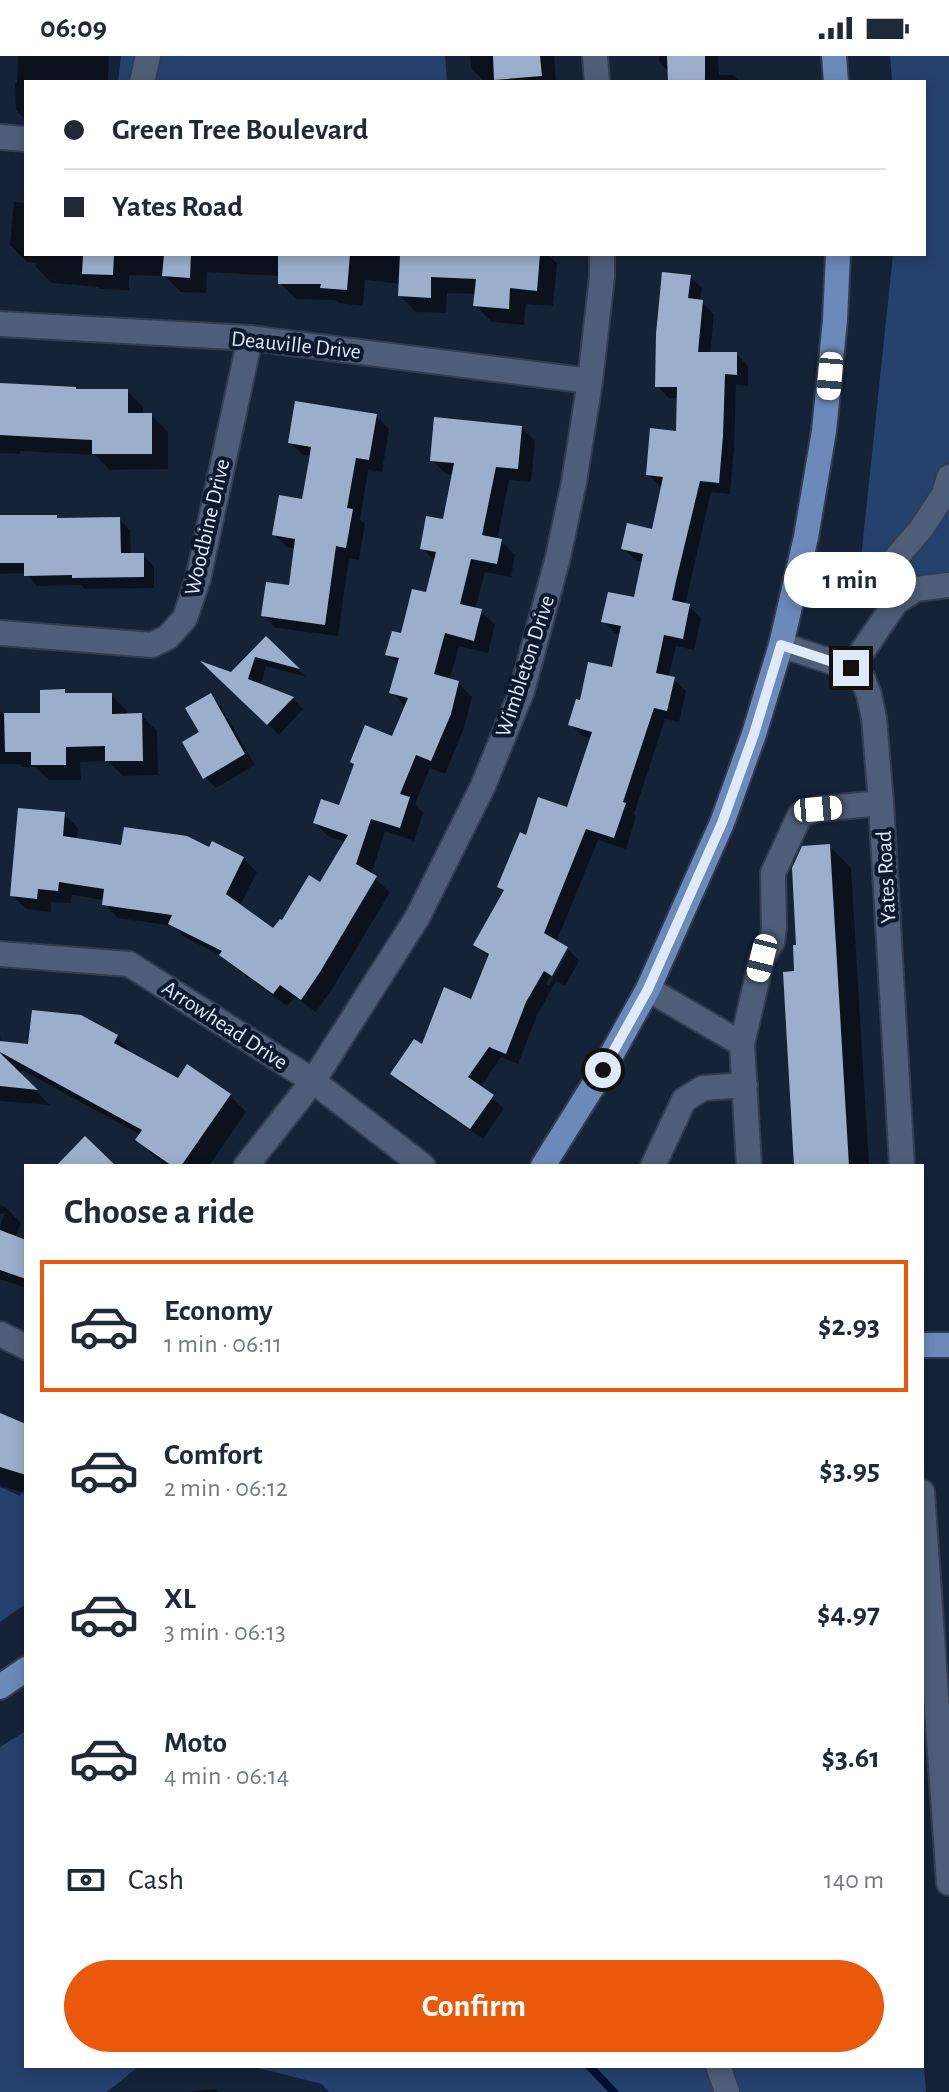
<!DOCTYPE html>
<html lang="en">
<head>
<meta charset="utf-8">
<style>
  body { margin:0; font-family:"Alegreya Sans",sans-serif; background:#f2f2f3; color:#1f2937; height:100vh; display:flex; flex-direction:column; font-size:30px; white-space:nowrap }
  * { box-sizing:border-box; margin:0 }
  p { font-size:26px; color:#747a83 }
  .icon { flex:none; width:44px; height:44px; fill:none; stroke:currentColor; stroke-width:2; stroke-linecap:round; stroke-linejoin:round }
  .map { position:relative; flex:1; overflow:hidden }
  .details { position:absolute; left:24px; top:1108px; width:900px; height:904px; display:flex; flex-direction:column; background:#fff; border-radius:0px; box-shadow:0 4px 12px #0003 }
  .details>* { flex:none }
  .hud { position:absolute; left:24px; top:24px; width:902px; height:176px; border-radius:0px; box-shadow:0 4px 12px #0003; display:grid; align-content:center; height:176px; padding:0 40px; background:#fff }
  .end { position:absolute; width:36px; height:36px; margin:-18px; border:10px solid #dfe9f8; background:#111; box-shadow:0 0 0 4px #111 }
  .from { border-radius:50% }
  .bubble { position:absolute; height:56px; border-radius:28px; background:#fff; box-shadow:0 4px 12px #0003; font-size:26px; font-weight:700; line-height:56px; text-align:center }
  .car { position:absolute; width:24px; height:48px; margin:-24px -12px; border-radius:10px; box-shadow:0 0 6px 2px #0007; background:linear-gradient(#fff 24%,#345 0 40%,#fff 0 76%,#345 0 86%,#fff 0) }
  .hud b { display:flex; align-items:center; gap:28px; height:76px; font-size:30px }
  .hud b+b { border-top:2px solid #e0e1e3 }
  .hud i { width:20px; height:20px; background:#1f2937 }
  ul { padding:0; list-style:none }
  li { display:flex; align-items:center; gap:24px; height:132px; margin:0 16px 12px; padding:0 24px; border:4px solid transparent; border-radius:0px }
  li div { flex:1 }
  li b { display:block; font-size:30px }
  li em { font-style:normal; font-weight:700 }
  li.on { border-color:#ea580c }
  li>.icon { width:72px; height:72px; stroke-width:1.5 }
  h2 { padding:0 40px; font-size:36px; line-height:96px }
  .pay { display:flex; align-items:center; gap:20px; height:88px; padding:0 40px; font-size:30px }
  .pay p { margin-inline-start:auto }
  .primary-button { display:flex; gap:16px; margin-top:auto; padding:16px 40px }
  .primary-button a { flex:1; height:92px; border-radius:48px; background:#ea580c; color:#fff; font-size:32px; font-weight:700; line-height:92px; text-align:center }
  .status { display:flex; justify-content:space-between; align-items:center; height:56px; padding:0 40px; background:#fff; direction:ltr }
  .status svg { height:22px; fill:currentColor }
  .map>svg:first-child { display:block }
  .green { fill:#25416e }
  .shadow { fill:#0007 }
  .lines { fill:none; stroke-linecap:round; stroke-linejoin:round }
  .stream { stroke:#000f36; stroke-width:8 }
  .building { fill:#9baecb }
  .minor-casing { stroke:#333c50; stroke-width:28 }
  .major-casing { stroke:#333c50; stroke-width:28 }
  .minor { stroke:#4e5e78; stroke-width:24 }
  .major { stroke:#6b89b9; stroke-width:24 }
  .route { stroke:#dfe9f8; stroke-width:10 }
  .labels { text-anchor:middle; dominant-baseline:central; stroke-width:8; stroke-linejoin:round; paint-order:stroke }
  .street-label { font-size:22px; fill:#dfe9f8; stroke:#0c192f }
</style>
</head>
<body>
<div class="status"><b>06:09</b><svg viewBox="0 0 49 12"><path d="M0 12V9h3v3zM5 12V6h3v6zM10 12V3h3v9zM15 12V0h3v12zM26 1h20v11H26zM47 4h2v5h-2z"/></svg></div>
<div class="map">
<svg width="949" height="2036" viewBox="0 0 949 2036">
  <rect width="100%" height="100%" fill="#152339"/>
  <!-- green -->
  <path class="green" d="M121,0h324l2,26h-329z
    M890,0h59v534l-92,7 36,-343h31v-172h-32z
    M0,1429l26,9v110l-26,18z
    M26,1675v335h113l-32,26h-107v-345z
    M922,1987l4,49h-597l-7,-8 -72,-18h672z"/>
  <!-- shadow -->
  <path class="shadow" d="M18,0h91l-1,26h-82v38l-10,-10 -1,-27h2z
    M470,0h84l2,26h-71l-14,-14z
    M659,0h59l1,19h15l7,7h-71l-1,-10 -10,-10z
    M14,146l12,1v51h521l10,9 -4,43 -27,-2 -2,21 -32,-3 -17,-17 1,-11 -29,-1 -1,20 -30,-1 -16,-16v-12l-35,-4 -2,26 -24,-3 -4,-3 -39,-1 -16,-16v-7l-73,-4 -1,21 -25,-1 -16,-16 -36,-1v15l-29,-1 -2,-2 -46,-4 -16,-16v-4l-9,-1 -17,-17z
    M690,221l12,11 -2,13 14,13 -4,40h27l11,12v20l-12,-1 -2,64 -4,45 -19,-2 -26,113 4,1 12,12 -7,32 -18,-4 -8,32 6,1 12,12 -7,31 -14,-3 -31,95 2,2 -10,33 -28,-9 -42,103 12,7h-3l-19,34 3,2 20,-36 10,11 -14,25 -9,-5 -19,34 -19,49 -17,-7 -21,31 24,20 -21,31 -79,-53 -12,-12 80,-73 17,-43 -13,-13 29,-53 -6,-6 28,-48 42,-29 23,-70 -10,-3 -11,-12 11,-21 31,-33 8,-36 -6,-1 -11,-12 31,-22 8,-37 -8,-2 -12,-12 30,-17 10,-44 -3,-1 -12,-12 30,-41 1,-35h-10l-12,-12z
    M0,329l78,6h49l16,16v8h8l17,17v37l-58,1 -15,-15 -75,-4v3l-20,-1z
    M376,360l13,13 -7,43 -14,-2 -8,49 5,5 -6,36 -10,-2 -11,78 -62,-8 -13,-13 27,-28 6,-38 -9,-2 -13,-13 29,-32 8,-46 -8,-1 -13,-13z
    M521,371l14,14 -4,41 -22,-2 -12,60 4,1 14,14 -4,22 -26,-5 -10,38 6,1 14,14 -7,28 -29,-7 -10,35 9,2 14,14 -8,31 -19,46 -15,-6 -15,36 8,9 -9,28 -29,-10 -14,44 19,17 -56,94 -18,26 -21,-15 -8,9 -52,-38 -11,-11 -40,-20 -11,-11 -55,-8 -14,-14v-4l-32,-5 -1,8 -20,-1v10l-25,-3 -14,-14 52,-81 14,14 -1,12 45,7 88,3 33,8 14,14 -17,34 34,25 47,-47 25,-42 -17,-5 -14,-14 26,-15 52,-70 13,-31 -14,-15 7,-27 -11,-11 14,-18 26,-41 8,-33 -14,-14 23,-26 8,-47 -7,-1 -14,-14z
    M0,462l119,1 11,11 1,25h12l11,11v22l-69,1 -4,-4 -44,1 -11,-13 -26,1z
    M266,582l40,39 -40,-11 -6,20 33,13 10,10 -24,26 -70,-69 22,9z
    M64,635l4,4h43l16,16v5l14,-1 16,16 1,44 -35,1 -15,-15 -28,1 1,18h-32l-14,-13h-13l-3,-3h-19v-52l3,3h39z
    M210,640l11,11 34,58 -39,23 -11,-11 -3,-44z
    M829,790l22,22 18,298h-73v-193l2,-26z
    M0,979l1,8 29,3 87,-9 16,17 45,27 51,14 17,17 -37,54h-41l-14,-10 -16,-16 3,-5 -119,-65 -3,4 31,31 -50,-4z
    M0,1149l5,2 16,16 -6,15 11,4v46l-26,-9v-53l5,-13 -5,1z
    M0,1359l26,11v59l-6,11 -20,-9z
    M216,2033l3,3h-33z"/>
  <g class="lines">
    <!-- stream -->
    <path class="stream" d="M589,2010l25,26"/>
  </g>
  <!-- building -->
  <path class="building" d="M493,0h47l2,20 -48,4z
    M667,0h38v26h-37z
    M83,198h31l-1,21 -31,-1z
    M164,198h27l-1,24 -28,-2z
    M278,198h72l-3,36 -27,-2 1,-4h-43z
    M400,198h140l-3,37 -27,-3 -1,21 -36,-3 3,-27 -45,-2v21l-33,-2z
    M662,216l29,3 -3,23 15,2 -5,52h39v23l-12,-1 -2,62 -4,47 -19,-2 -24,100 -4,19 18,4 -7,35 -19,-4 -8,38 19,4 -8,34 -13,-3 -31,94 3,1 -12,35 -28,-9 -42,104 24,14 -16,29 -8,-5 -18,31 -20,52 -17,-7 -21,30 26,18 -24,34 -80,-55 24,-35 8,5 22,-57 27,12 18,-45 -16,-9 31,-55 -7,-3 23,-55 6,3 12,-38 29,10 25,-75 -24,-7 8,-26 4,1 8,-38 24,5 9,-41 -20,-4 7,-30 26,5 9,-43 -22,-5 6,-26 25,6 11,-52 -17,-2 4,-47 26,3 1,-44h-22l1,-53z
    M0,327l76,4v2h52v24h24v41h-60v-14l-92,-5z
    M295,345l82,13 -8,46 -13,-2 -9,50 6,1 -7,39 -10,-2 -11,79 -64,-9 5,-34 23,3 6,-46 -23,-4 7,-40 23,4 7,-39 2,-13 -23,-4z
    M434,361l88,9 -4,43 -22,-2 -14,68 20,4 -5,25 -26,-5 -11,45 22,5 -8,32 -29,-8 -11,41 25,7 -8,33 -20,47 -15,-6 -16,39 10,3 -10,31 -29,-9 -15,45 21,12 -57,96 -19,28 -21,-15 -7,9 -54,-39 3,-4 -54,-27 4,-9 -70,-10 2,-16 -45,-7 -1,9 -20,-2 -1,10 -27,-3 8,-88 47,4 -2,24 58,9 3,-18 63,9 22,11 3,-6 32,16 -18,37 47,34 7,-9 2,1 27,-45 11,7 28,-47 -35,-12 8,-24 18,6 15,-41 -4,-2 15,-37 27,11 16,-38 -19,-5 10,-35 -14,-3 7,-24 9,2 11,-44 14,3 10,-40 -16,-3 6,-33 17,3 11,-56 -24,-2z
    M0,459h57v3l63,-1 1,36h23v24l-72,1v-3l-48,1v-13h-24z
    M266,580l34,33 -45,-12 -7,22 46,18 -27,28 -67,-64 31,11z
    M65,633v4h47v21l30,-1 1,48h-38v-15l-39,1v18h-35v-13h-26l-1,-39h36v-23z
    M211,637l34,61 -42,25 -21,-37 17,-10 -14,-24z
    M830,788l19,322h-55l-11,-194 11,-1 -1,-26h3l-4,-77 10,-22z
    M32,954l49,5 37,20 -4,8 64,35 9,-14 44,30 -50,72h-9l-37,-26 7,-10 -142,-78v-11l28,3z
    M0,997l38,37 -38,-4z
    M85,1080l31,30h-60z
    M0,1174l26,10v39l-26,-9z
    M0,1357l26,11v51l-26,-8z"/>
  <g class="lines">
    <!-- minor casing -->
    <g class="minor-casing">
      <path id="minor" d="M595,0l2,26
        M142,26l6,-26
        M0,81l26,2
        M0,268l250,14 340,43
        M896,546l-9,-17 1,-18 33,-38 23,-35 5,-17
        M0,577l152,12 16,-8 17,-19 13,-39 52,-241
        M781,589l70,23 12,11 6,16 5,23 7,85 21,363
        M851,612l45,-66 20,-13 33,-4
        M0,898l129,10 184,117 110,85
        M648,933l94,55
        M246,1110l67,-85 104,-163 66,-132 39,-95 36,-134 16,-75 16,-101 12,-104v-23
        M653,1110l31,-66 19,-12 42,-3
        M749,1110l-7,-122 20,-86 10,-16 2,-15 -1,-54 27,-58 18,-6 63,-6
        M0,1278l26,13
        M922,1436l27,391
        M718,2010l9,26"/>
    </g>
    <!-- major casing -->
    <g class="major-casing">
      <path id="major" d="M834,0l2,26
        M543,1110l60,-96 45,-81 74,-166 32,-89 27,-89 25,-108 18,-106 11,-111 3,-66
        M922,1289h27
        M0,1631l26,-18"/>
    </g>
    <!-- minor -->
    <use href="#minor" class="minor"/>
    <!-- major -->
    <use href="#major" class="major"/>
  </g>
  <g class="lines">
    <!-- route -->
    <path class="route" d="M603,1014l45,-81 74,-166 32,-89 27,-89 70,23"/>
  </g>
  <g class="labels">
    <!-- street labels -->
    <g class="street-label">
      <text transform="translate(296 289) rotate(6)">Deauville Drive</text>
      <text transform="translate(207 471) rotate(-77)">Woodbine Drive</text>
      <text transform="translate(525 610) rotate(-72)">Wimbleton Drive</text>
      <text transform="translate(886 821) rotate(-93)">Yates Road</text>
      <text transform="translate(225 969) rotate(33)">Arrowhead Drive</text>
    </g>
  </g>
</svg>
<i class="end from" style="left:603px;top:1014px"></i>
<i class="end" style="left:851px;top:612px"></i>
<div class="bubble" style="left:784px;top:496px;width:132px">1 min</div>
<i class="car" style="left:830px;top:320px;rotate:185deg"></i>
<i class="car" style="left:818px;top:753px;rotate:85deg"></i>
<i class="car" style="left:762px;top:902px;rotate:194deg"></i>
<div class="hud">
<b><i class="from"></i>Green Tree Boulevard</b>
<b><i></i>Yates Road</b>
</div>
<section class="details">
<h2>Choose a ride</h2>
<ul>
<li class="on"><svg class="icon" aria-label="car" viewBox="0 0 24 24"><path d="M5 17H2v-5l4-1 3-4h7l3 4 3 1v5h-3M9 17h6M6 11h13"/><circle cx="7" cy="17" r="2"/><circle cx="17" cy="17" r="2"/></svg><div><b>Economy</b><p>1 min · 06:11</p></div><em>$2.93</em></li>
<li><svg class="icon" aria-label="car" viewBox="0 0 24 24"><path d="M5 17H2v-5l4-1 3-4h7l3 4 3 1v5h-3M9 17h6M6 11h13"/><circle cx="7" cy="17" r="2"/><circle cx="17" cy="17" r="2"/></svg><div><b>Comfort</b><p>2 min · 06:12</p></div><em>$3.95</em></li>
<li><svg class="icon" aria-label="car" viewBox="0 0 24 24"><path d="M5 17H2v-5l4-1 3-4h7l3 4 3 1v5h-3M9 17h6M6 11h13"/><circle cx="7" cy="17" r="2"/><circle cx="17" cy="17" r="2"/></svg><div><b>XL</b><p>3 min · 06:13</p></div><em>$4.97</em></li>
<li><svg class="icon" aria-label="car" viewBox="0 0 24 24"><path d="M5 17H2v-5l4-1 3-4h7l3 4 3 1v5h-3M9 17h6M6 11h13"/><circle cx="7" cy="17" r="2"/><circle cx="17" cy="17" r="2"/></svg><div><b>Moto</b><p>4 min · 06:14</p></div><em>$3.61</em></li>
</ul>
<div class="pay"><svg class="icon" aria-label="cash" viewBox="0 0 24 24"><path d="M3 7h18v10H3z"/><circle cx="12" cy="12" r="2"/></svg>Cash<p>140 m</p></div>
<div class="primary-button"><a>Confirm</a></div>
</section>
</div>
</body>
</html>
